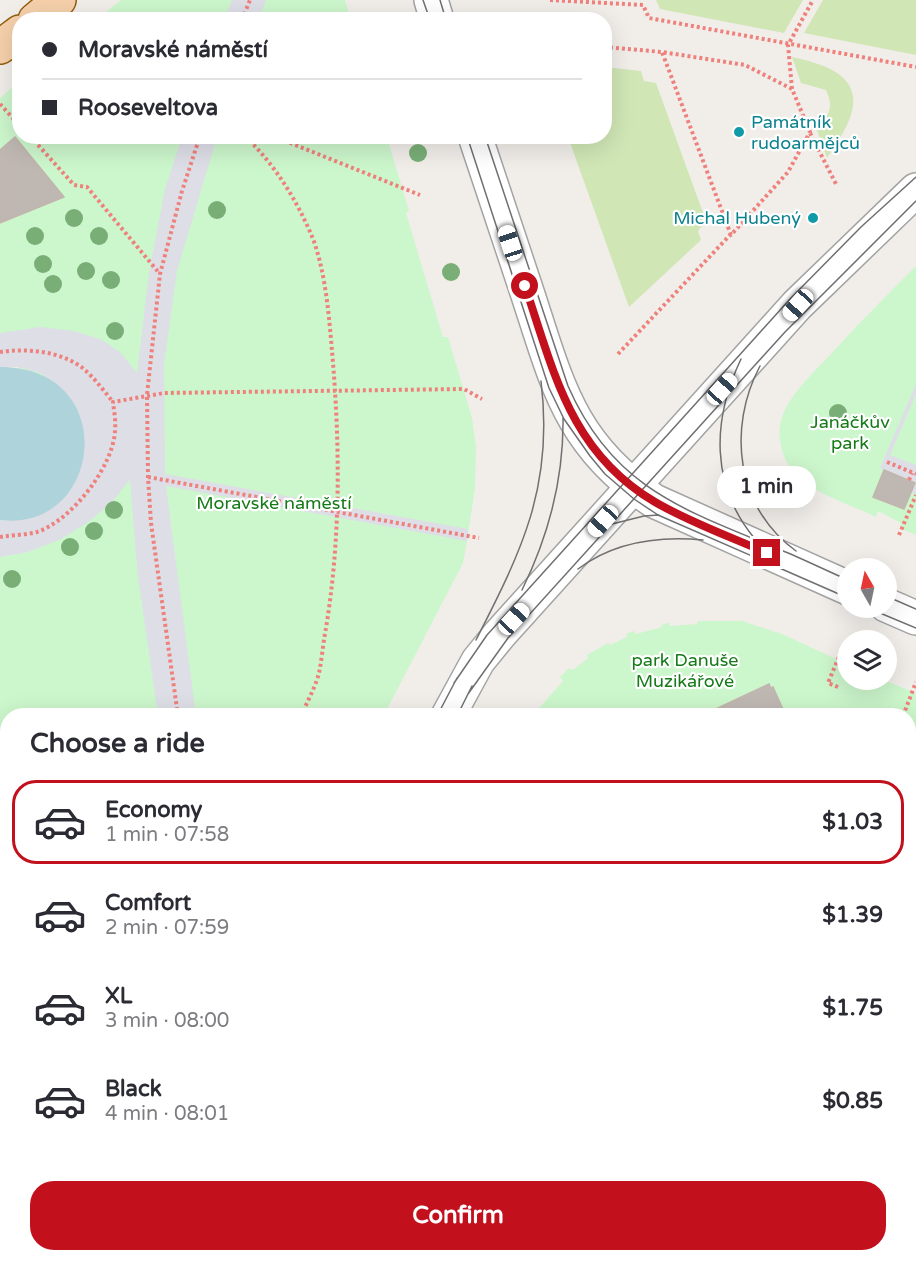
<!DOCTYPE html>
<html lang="en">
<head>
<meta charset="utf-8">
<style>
  body { margin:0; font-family:"Varela Round",sans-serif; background:#f7f7f7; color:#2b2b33; height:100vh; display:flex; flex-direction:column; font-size:22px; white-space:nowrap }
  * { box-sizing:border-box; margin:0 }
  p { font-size:20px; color:#7c7c81 }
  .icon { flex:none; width:33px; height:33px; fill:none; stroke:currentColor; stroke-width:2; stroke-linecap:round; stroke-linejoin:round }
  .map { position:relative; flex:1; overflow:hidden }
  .details { position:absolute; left:0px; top:708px; width:916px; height:554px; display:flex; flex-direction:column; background:#fff; border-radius:24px 24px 0 0; box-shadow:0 6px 24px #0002 }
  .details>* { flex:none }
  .banner { position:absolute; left:12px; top:12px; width:600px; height:132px; border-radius:24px; box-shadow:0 6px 24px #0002; display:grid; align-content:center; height:132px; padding:0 30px; background:#fff }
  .needle { width:39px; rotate:351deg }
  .fabs { position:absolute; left:837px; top:558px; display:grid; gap:12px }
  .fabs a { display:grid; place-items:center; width:60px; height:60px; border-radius:50%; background:#fff; box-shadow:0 6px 24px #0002; font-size:30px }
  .end { position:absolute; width:27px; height:27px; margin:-14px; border:8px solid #c2111d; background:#fff; box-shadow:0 0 0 3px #fff }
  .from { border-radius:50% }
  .bubble { position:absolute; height:42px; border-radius:21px; background:#fff; box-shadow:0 6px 24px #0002; font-size:20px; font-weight:800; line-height:42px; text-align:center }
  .car { position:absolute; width:18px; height:36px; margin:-18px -9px; border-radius:8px; box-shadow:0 0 4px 2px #0007; background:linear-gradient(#fff 24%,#345 0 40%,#fff 0 76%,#345 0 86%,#fff 0) }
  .banner b { display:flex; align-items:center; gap:21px; height:57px; font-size:22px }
  .banner b+b { border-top:2px solid #e1e1e2 }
  .banner i { width:15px; height:15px; background:#2b2b33 }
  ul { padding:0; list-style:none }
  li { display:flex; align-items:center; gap:18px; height:84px; margin:0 12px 9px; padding:0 18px; border:3px solid transparent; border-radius:24px }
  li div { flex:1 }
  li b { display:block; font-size:22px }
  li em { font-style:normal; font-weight:800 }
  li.current { border-color:#c2111d }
  li>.icon { width:54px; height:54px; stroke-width:1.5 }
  h2 { padding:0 30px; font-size:27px; line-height:72px }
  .button { display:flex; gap:12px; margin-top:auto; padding:12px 30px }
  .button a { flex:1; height:69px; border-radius:24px; background:#c2111d; color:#fff; font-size:24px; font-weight:800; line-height:69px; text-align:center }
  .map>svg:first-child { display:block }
  .grass { fill:#d0e6b5 }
  .park { fill:#ccf6cc }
  .parking { fill:#dedede }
  .plaza { fill:#dedee7 }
  .water { fill:#aed3db }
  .building { fill:#bfb7b2; stroke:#c2b5ad; stroke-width:1.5 }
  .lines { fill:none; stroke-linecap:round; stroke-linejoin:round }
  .minor-casing { stroke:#a3a3a3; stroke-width:36 }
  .major-casing { stroke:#925e0d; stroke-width:36 }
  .path { stroke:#ef817d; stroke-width:4; stroke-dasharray:3 3; stroke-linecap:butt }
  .minor { stroke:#fff; stroke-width:33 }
  .major { stroke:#f5d0ab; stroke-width:33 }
  .tram { stroke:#707070; stroke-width:1.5 }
  .tree { fill:#79ae76 }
  .route { stroke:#c2111d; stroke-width:8 }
  .culture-dot { fill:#0f9aa8; stroke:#fff; stroke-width:2 }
  .labels { text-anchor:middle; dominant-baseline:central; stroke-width:4.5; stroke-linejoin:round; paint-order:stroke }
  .culture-label { font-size:18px; fill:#0d838f; stroke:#fff; text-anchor:start }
  .park-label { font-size:18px; fill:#167a18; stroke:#fff }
</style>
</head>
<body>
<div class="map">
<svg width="916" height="1261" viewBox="0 0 916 1261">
  <rect width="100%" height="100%" fill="#f1eeea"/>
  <!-- grass -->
  <path class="grass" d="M656,0h147l-19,33 -124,-24z
    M823,0h93v55l-112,-22z
    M792,57c37,8 77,21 55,68 -5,11 -13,22 -20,33l-10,-28c11,-17 18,-20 9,-40l-25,-7z
    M605,67l36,4 3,10 12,2 50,138 -8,10 3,9 -72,67 -61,-170 36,-1z"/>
  <!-- park -->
  <path class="park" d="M121,0h224l6,19 -255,1z
    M19,81l1,55 367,1 22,74 -3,2 37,124h5l24,81 4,29 -1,41 -8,53 -4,22 -79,152 -376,1 -1,157 -7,-6v-347l10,1 8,-154h-18v-269z
    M916,266v269l-16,-7 1,-5 -23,-12 -2,6c-23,-11 -61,-24 -78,-40 -15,-14 -23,-40 -16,-60 9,-24 30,-43 47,-61 28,-31 57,-60 87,-90z
    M698,621h44l40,13 65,30 1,16h36l32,13v273l-7,-15v-235l-123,-1 -13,-27 -4,-4 -68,31 -169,1 31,-35 -3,-4 9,-9 4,2 15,-12 -1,-3 21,-12 2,2 17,-8 -1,-3 8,-3 2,3 26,-7v-3l7,-1 1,3 27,-2z"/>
  <!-- parking -->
  <path class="parking" d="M778,1254h81l-16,7h-80z"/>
  <!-- plaza -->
  <path class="plaza" d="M232,0h34l-7,19h-35z
    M182,137h35l-40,134 -13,93 1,110 303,55 -1,12 -301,-55 30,230 -38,-1 -20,-138 -8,-97 -19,23 -24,20 -26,16 -33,13 -28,5v-37l10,1 49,-135 -19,-13 -22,-6h-18v-34l41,-6 33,4 28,9 19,13 16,20 12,-100 16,-84z
    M916,384v10l-26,61 26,10v29l-5,-2 3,-9 -34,-15z
    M7,1192l1,62h686l3,7h-697v-66z"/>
  <!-- water -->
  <path class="water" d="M0,367c122,0 103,166 0,153z"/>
  <!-- building -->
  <path class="building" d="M15,137l49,60 -64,26v-73z
    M884,470l31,13 -11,26 -31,-12z
    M769,684l2,4 2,-1 13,29h-85z"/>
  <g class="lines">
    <!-- minor casing -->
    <g class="minor-casing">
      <path id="minor" d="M431,0l6,20
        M475,136c17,52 35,104 52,156 30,91 42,152 127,209l194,87
        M886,605l30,13
        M448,716l30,-55 22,-27 297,-329 119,-115
        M0,929l8,6
        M0,1232l8,-3
        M909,1232l7,-3
        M225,1254l3,7
        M307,1254l7,7
        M359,1254l3,7
        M91,1261l18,-7
        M199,1261v-7
        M843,1261l16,-7"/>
    </g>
    <!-- major casing -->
    <g class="major-casing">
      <path id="major" d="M35,20l24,-20
        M0,47l20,-15"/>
    </g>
    <!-- path -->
    <path class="path" d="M550,0l93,5 6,13 267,49
      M242,20l8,-20
      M604,47l58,5 83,13 47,24 18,43 -22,40 -57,63 -69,-183
      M792,89l-4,-44 25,-45
      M0,104l20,22
      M810,133l27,53
      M30,136l44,49 13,2 73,87
      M245,136c29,28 50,61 66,98 14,33 18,81 21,117 8,92 9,185 -6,277 -3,15 -4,31 -7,45 -4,15 -12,29 -18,43
      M273,136l147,59
      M0,352c27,-4 63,-1 85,18 10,9 19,21 28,32
      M618,354l112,-119
      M887,462l29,12
      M148,477l331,61
      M909,480l3,-7
      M899,535l17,-40
      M0,537c12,-2 25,-2 37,-5 34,-11 77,-66 78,-102 1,-9 -1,-19 -2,-28l51,-9 300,-4 18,10
      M838,687l-10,-4 15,-36
      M893,711l10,5
      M178,716l-27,-193 -3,-46 -1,-82 13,-121 22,-83 18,-55
      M903,716l13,-34
      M0,789l8,5
      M417,1254l3,7"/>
    <!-- minor -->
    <use href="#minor" class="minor"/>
    <!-- major -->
    <use href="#major" class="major"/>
    <!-- tram -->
    <path class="tram" d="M423,0l7,20
      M440,0l6,20
      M467,136l82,252 15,31 26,37 15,18 29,25 24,16 190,83
      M485,136l83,250c45,103 117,124 213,164 22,9 44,20 67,30
      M741,359c-29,61 -31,126 14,180
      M760,366c-33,62 -24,142 36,185
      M612,524l32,-8 15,-1
      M578,569c36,-27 82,-33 125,-29
      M522,590c27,-55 42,-111 41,-173
      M886,596l30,13
      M868,608l48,20
      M476,640c46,-90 78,-154 65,-259
      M454,683l33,-48 303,-336 71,-72 55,-50
      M468,694l40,-56 277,-306 131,-131
      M437,716l20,-38
      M457,716l15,-30
      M290,1254l9,7
      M322,1254l6,7
      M348,1254l3,7
      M369,1254l3,7
      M69,1261l17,-7
      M114,1261l18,-7"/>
  </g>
  <!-- trees -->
  <g class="tree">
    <circle cx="418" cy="153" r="9"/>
    <circle cx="217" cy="210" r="9"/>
    <circle cx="74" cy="218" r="9"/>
    <circle cx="35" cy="236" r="9"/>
    <circle cx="99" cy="236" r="9"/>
    <circle cx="43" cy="264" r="9"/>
    <circle cx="86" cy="271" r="9"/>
    <circle cx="451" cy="272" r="9"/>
    <circle cx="111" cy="280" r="9"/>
    <circle cx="53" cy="284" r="9"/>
    <circle cx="115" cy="331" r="9"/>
    <circle cx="838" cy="413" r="9"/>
    <circle cx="114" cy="510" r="9"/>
    <circle cx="94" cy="531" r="9"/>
    <circle cx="70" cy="547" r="9"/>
    <circle cx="12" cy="579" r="9"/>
  </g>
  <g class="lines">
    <!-- route -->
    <path class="route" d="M525,286c29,86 45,166 130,216 34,20 76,35 112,51"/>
  </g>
  <!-- markers -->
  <g class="culture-dot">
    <circle cx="739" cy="132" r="6"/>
    <circle cx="813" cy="218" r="6"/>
  </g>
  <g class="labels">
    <!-- culture labels -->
    <g class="culture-label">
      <text x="751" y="122">Památník<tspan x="751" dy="21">rudoarmějců</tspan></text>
      <text x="801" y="218" text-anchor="end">Michal Hubený</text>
    </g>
    <!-- park labels -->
    <g class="park-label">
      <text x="850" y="422">Janáčkův<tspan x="850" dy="21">park</tspan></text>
      <text x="274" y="503">Moravské náměstí</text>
      <text x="685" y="660">park Danuše<tspan x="685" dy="21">Muzikářové</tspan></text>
    </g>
  </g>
</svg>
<div class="fabs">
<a><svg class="needle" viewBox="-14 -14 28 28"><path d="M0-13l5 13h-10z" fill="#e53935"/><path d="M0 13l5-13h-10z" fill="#7c7c81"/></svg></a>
<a><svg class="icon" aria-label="layers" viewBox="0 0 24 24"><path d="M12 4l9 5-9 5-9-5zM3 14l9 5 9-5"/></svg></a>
</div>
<i class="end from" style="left:525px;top:286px"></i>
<i class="end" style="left:767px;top:553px"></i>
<div class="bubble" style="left:717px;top:466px;width:99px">1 min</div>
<i class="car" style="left:510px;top:243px;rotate:342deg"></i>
<i class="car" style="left:798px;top:305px;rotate:222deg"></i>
<i class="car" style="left:722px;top:389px;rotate:42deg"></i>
<i class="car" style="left:603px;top:521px;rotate:222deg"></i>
<i class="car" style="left:514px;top:619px;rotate:43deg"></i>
<div class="banner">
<b><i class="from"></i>Moravské náměstí</b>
<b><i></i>Rooseveltova</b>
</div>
<section class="details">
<h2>Choose a ride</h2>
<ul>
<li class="current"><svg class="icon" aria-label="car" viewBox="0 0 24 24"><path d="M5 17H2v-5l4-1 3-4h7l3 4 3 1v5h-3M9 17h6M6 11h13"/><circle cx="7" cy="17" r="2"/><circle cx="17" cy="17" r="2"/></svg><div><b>Economy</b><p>1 min · 07:58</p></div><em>$1.03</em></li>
<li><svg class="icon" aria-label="car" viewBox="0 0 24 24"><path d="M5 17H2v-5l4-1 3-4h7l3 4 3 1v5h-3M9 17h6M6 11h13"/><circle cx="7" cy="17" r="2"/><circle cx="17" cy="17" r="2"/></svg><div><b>Comfort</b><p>2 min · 07:59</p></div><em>$1.39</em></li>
<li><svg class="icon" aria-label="car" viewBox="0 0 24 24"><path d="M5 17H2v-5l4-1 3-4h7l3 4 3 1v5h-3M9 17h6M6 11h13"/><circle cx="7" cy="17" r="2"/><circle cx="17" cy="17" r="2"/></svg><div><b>XL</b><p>3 min · 08:00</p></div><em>$1.75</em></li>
<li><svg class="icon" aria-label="car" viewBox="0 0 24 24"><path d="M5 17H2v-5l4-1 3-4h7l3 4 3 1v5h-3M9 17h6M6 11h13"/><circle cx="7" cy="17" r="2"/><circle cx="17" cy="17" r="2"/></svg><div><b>Black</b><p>4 min · 08:01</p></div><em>$0.85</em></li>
</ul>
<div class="button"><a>Confirm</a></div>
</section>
</div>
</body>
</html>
